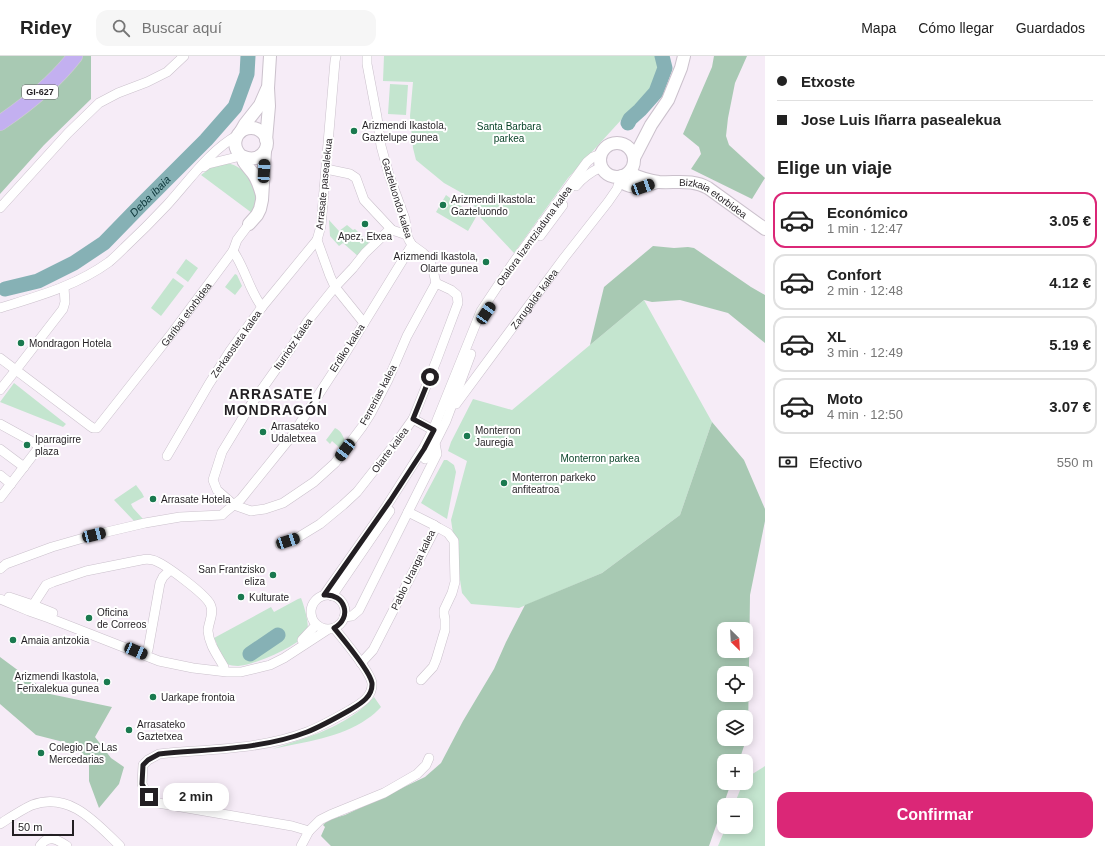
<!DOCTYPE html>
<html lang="es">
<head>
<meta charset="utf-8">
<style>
  body { margin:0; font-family:Helvetica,sans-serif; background:#f6f6f6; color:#222; height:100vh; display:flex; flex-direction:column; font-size:15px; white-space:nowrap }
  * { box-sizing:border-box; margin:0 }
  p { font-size:13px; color:#767676 }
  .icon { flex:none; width:22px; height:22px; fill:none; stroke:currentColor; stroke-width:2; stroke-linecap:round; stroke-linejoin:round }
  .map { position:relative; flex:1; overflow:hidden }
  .drawer { display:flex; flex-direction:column; background:#fff; width:340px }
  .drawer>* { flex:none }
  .hud { display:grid; align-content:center; height:88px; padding:0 12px; background:#fff }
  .needle { width:26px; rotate:156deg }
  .controls { position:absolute; left:717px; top:566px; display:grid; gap:8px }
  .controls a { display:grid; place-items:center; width:36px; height:36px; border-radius:8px; background:#fff; box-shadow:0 2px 10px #0003; font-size:20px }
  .scale { position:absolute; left:12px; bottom:10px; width:62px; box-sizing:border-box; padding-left:4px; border:2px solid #231f23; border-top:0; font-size:11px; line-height:14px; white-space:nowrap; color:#231f23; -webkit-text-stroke:3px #fff; paint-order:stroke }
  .end { position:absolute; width:18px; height:18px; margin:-9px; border:5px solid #231f23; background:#fff; box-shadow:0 0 0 2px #fff }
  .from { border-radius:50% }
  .bubble { position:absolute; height:28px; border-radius:12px; background:#fff; box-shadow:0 2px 10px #0003; font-size:13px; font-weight:700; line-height:28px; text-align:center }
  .car { position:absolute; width:12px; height:24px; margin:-12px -6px; border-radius:5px; box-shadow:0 0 3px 1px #0007; background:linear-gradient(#222 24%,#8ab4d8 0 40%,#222 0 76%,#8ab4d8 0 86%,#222 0) }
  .hud b { display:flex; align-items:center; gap:14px; height:38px; font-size:15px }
  .hud b+b { border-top:1px solid #e0e0e0 }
  .hud i { width:10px; height:10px; background:#222 }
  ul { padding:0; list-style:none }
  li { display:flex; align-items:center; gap:12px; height:56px; margin:0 8px 6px; padding:0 4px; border:2px solid #e0e0e0; border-radius:12px }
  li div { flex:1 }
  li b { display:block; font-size:15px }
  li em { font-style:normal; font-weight:700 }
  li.active { border-color:#db2777 }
  li>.icon { width:36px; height:36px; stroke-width:1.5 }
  h2 { padding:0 12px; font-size:18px; line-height:48px }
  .pay { display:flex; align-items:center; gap:10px; height:44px; padding:0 12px; font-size:15px }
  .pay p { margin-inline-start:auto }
  .primary-button { display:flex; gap:8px; margin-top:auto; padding:8px 12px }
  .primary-button a { flex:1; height:46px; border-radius:12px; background:#db2777; color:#fff; font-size:16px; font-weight:700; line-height:46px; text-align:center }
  header { display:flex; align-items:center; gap:24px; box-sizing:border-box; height:56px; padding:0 20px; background:#fff; border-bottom:1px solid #e0e0e0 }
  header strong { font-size:19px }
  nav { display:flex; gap:22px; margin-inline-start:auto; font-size:14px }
  .search { width:280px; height:36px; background:#f6f6f6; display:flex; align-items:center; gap:10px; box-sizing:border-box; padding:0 14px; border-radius:12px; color:#767676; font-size:15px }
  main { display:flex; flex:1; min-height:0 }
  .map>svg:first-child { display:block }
  .green { fill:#c4e5cf }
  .forest { fill:#a8c9b3; fill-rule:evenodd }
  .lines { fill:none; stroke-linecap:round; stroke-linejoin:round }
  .river { stroke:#86b1b5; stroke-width:15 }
  .minor-casing { stroke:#cbc1cc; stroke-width:10 }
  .tertiary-casing { stroke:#cbc1cc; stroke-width:14 }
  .primary-casing { stroke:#cfcecf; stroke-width:16 }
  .minor { stroke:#fff; stroke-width:9 }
  .tertiary { stroke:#fff; stroke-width:12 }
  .primary { stroke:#c3b0f0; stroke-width:15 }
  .route { stroke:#231f23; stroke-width:5 }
  .poi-dot { fill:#1a794f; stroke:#fff; stroke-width:1.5 }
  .labels { text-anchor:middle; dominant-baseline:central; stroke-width:4; stroke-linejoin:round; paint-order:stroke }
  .shield { fill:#fff; stroke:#656265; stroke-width:1 }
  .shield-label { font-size:9px; font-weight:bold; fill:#231f23 }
  .poi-label { font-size:10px; fill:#231f23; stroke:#fff; text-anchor:start }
  .park-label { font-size:10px; fill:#033f23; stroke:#fff }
  .street-label { font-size:10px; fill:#231f23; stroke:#fff }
  .water-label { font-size:11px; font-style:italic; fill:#0c363a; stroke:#fff }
  .district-label { font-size:14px; font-weight:bold; letter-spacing:1px; fill:#231f23; stroke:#fff }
</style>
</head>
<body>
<header>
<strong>Ridey</strong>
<div class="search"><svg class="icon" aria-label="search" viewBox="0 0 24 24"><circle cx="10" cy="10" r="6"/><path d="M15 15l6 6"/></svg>Buscar aquí</div>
<nav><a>Mapa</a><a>Cómo llegar</a><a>Guardados</a></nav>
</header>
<main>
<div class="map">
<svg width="765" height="790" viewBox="0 0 765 790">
  <rect width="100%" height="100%" fill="#f6ecf7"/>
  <!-- green -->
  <path class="green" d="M384,0h273l1,11 -2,13 -5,13 -13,15 -16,11 -54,59 -54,75 -33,-35 -12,-21 -25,-14 -28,-23 -3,-12 -3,-32 3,-34 -30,-1z
    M390,28l18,1 -2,30 -18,-1z
    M227,107c10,2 16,7 23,15 2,2 5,5 6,8 2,8 0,19 -4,27l-51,-38 12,-9z
    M446,139l30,22 -8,14 -32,-19z
    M329,164l10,11 8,-6 6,5 2,-1 15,15 -11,13 -16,-14 -4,3 -9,-10z
    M186,203l12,9 -10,14 -12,-9z
    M235,218l2,1 5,11 -7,9 -10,-8z
    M173,222l11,8 -23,30 -10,-8z
    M644,244l68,122 -32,93 -78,58 -83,35 -48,-4 -9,-11 -11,-73 16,-59 -19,-10 3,-9 22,-43 39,11z
    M14,327l52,41 -3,3 -63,-25z
    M335,372c7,3 8,9 11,15l-5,6 -9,-8 -2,3 -4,-4z
    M444,404h3l7,5 2,7 -9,47 -26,-16z
    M136,429l6,8 2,4 -13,7 2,4 10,11 -9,2 -20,-21z
    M301,542c3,7 9,28 6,34 -7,14 -53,33 -69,34 -4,0 -8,-1 -12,-2l-11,-18 2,-2 -3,-6 57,-31 3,5 24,-13z
    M374,641l7,10c-4,4 -9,9 -14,12 -27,19 -63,23 -95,30 35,-11 76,-23 102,-52z
    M765,710v80h-47l8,-19h20v-22h-12l9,-22h3v-5z"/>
  <!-- forest -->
  <path class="forest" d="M0,0h91v43l-47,46 -44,49z
    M714,0h33l-12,27 -7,35 -2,18 3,9 36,33 -13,21 -61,-30 10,-15 -2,-7 -16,-13 29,-67z
    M653,190l21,2 14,-1 6,1 57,39 14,8v48l-37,-30 -48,-13 -28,2 -8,-2 -54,45 14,-58z
    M712,366l32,38 21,49v12l-15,74 -2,139 -9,27h-15v22h7l-22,63h-378l-10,-10 4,-9 -2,-2 5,-5 17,-5 80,-38 16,-14 22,-42 31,-52 12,-27 19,-37 77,-32 78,-58zM724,573h22v22h-22zM724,617h22v22h-22zM724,661h22v22h-22z
    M0,601l50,37 62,13 -17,30 16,21 13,9 -5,17 -20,24 -10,-27v-20l-14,-16 -39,-10 -36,-31z"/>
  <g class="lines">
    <!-- river -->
    <g class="river">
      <path d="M628,67l2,-4 10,-9 16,-18 9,-24 -3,-12"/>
      <path id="s1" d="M5,233l33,-8 36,-18 30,-20 37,-38 65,-65 29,-33 12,-33 1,-18"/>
      <path d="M250,598l28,-19"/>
    </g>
    <!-- minor casing -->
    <g class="minor-casing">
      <g id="minor">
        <path d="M336,0l-1,5 -14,165 -4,14 13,36 5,11 29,36"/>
        <path d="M204,111l4,-3 33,-8"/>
        <path d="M326,113l24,5 6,4 8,22 28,30"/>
        <path d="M576,130c7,-9 15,-14 25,-19"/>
        <path d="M0,152l68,-75 31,-30 19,-10 29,-11 20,-10 17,-16"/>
        <path d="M407,179l-15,-5 -4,1 -23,22 -12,15 -18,19 -28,35 -16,26 -41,58 -28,46 -9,28 4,10 17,15 17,6 14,-2 18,-6 31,-21 21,-19 27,-36 9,-14 17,-33 19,-44 29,-53"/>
        <path d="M540,180l23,-31"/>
        <path d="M233,195c12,17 16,39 29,56"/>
        <path d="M0,252c38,-12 76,-22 109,-46 5,-4 10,-9 15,-14 15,-14 29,-28 43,-43 22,-24 42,-54 71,-70"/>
        <path id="s2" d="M0,302l90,68 3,2h4l75,-95 61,-82 4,-11 12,-16"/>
        <path d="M0,334l19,-24 44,-57 2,-7 -1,-15"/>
        <path id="s3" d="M456,348l108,-146 44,-56 9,-13 4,-12"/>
        <path d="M413,363l20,11"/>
        <path d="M0,368l40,22 -40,52"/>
        <path d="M0,393l24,18"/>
        <path d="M167,400l42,-72 21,-33 32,-44 55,-67"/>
        <path d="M425,403l10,-16 11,-22 25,-67"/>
        <path d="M0,419l11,9"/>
        <path d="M280,488l17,-6 23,-14 23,-19 14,-13 41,-52 15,-21 24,-60 21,-56 -1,-8 -6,-5 -15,-7 -3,-13 -4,-11 -6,-6 -11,-8 -3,-5 -2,-5 -2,-16 -16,-44 -8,-29 -4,-29 -10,-53v-8"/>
        <path d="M0,513l6,-5 46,-17 42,-12 51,-12 35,-6 42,-2 2,-2 17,-14 50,-62 54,-83 67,-109"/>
        <circle cx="328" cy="556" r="17"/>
        <path d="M324,539l62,-88 37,-58 10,-19 48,-119 32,-48 74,-101 6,-5 8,-3"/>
        <path d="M332,540l58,-85"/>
        <path d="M9,541l24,8 20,8"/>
        <path d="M0,543l29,12 20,7 110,43 34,7 34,4h14l29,-7 14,-7 43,-28"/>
        <path d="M33,549l13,-20 7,-3 33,-11 55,-11c4,-1 8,-1 12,0 11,3 52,34 57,44 5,9 -2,19 -2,27 1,14 10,25 16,36"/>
        <path d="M344,561l8,-1 7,-6 78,-156 -2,-11"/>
        <path d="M302,584l14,-15"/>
        <path d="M148,594l12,-67 3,-6 7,-7"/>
        <path d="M361,607l12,-13 61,-119v-6l-26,-13"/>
        <path d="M421,624l12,-13 3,-7 9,-30v-11l-1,-5v-4l8,-17 3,-11 -1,-41 -6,-8 -9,-5 -5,-3"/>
        <path d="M0,768c11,-7 21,-14 32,-19 38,-14 64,18 88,41"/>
        <path d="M309,775l11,-11 10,-5 54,-22 33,-19 9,-9 3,-7"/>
        <path d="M40,790c8,-12 17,-7 27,0"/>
        <path d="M301,790l8,-15 -17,-5 -134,-23 -9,-6 -7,-13 1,-19 5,-5 11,-6c49,-5 101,-4 148,-22 15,-6 29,-14 43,-22 10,-6 23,-13 22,-27 -2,-12 -29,-44 -38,-55"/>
      </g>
    </g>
    <!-- tertiary casing -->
    <g class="tertiary-casing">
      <g id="tertiary">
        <path d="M241,75l4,-7 15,-19 7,-16"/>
        <path d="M266,84l3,-34 -1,-18 2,-32"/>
        <circle cx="617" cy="104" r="17"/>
        <path d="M242,100c22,11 35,-18 15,-27 -5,-2 -10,-1 -14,1 -8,5 -10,15 -5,22 1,2 3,3 4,5 1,1 1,4 2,5 3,5 7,8 10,13 4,6 6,13 8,20"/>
        <path d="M634,102l17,-33 17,-25 13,-32 3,-12"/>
        <path id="s4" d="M629,117c9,4 19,8 30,9 17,1 34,-3 49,6l57,41"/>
        <path d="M622,120l1,7c13,7 22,3 34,-1"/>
        <path d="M249,168l8,-9 3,-6 2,-9 3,-49"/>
      </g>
    </g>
    <!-- primary casing -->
    <g class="primary-casing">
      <path id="primary" d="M0,67c28,-19 54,-40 75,-67"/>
    </g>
    <!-- minor -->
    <use href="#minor" class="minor"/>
    <!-- tertiary -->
    <use href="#tertiary" class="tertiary"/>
    <!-- primary -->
    <use href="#primary" class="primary"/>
  </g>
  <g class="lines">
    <!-- route -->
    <path class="route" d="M149,741l-7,-13 1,-19 5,-5 11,-6c49,-5 101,-4 148,-22 15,-6 29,-14 43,-22 10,-6 23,-13 22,-27 -2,-12 -29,-44 -38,-55 19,-10 11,-35 -10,-33l66,-94 34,-52 10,-19 -21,-11 17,-42"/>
  </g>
  <!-- markers -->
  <g class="poi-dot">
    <circle cx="354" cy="75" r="4"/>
    <circle cx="443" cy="149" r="4"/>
    <circle cx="365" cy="168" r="4"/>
    <circle cx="486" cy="206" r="4"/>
    <circle cx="21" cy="287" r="4"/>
    <circle cx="263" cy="376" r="4"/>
    <circle cx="467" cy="380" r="4"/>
    <circle cx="27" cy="389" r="4"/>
    <circle cx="504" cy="427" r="4"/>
    <circle cx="153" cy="443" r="4"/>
    <circle cx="273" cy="519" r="4"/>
    <circle cx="241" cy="541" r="4"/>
    <circle cx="89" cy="562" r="4"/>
    <circle cx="13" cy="584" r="4"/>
    <circle cx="107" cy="626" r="4"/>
    <circle cx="153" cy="641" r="4"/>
    <circle cx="129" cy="674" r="4"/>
    <circle cx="41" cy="697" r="4"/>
  </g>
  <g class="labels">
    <!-- shield labels -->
    <rect class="shield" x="22" y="29" width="36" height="14" rx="3"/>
    <g class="shield-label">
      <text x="40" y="36">GI-627</text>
    </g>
    <!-- poi labels -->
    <g class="poi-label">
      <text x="362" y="69">Arizmendi Ikastola,<tspan x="362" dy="12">Gaztelupe gunea</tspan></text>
      <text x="451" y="143">Arizmendi Ikastola:<tspan x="451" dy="12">Gazteluondo</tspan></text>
      <text x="365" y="180" text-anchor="middle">Apez, Etxea</text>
      <text x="478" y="200" text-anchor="end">Arizmendi Ikastola,<tspan x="478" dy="12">Olarte gunea</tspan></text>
      <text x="29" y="287">Mondragon Hotela</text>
      <text x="271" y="370">Arrasateko<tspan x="271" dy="12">Udaletxea</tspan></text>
      <text x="475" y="374">Monterron<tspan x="475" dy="12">Jauregia</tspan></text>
      <text x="35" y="383">Iparragirre<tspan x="35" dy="12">plaza</tspan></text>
      <text x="512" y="421">Monterron parkeko<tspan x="512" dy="12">anfiteatroa</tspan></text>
      <text x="161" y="443">Arrasate Hotela</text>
      <text x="265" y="513" text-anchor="end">San Frantzisko<tspan x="265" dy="12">eliza</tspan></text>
      <text x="249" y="541">Kulturate</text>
      <text x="97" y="556">Oficina<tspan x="97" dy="12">de Correos</tspan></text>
      <text x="21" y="584">Amaia antzokia</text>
      <text x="99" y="620" text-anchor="end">Arizmendi Ikastola,<tspan x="99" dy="12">Ferixalekua gunea</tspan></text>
      <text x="161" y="641">Uarkape frontoia</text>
      <text x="137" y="668">Arrasateko<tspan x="137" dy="12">Gaztetxea</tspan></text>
      <text x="49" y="691">Colegio De Las<tspan x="49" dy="12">Mercedarias</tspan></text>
    </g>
    <!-- park labels -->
    <g class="park-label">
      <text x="509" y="70">Santa Barbara<tspan x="509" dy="12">parkea</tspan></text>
      <text x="600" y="402">Monterron parkea</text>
    </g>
    <!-- street labels -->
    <g class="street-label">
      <text transform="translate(324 128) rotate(-84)">Arrasate pasealekua</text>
      <text transform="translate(397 142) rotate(73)">Gazteluondo kalea</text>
      <text stroke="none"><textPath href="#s4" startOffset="90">Bizkaia etorbidea</textPath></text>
      <text transform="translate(534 180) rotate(-54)">Otalora lizentziaduna kalea</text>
      <text stroke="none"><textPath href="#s3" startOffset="131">Zarugalde kalea</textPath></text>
      <text stroke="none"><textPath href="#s2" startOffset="265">Garibai etorbidea</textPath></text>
      <text transform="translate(236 288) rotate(-55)">Zerkaosteta kalea</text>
      <text transform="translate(293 288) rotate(-56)">Iturriotz kalea</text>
      <text transform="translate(347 292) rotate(-57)">Erdiko kalea</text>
      <text transform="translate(378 339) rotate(-62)">Ferrerias kalea</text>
      <text transform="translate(390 394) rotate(-53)">Olarte kalea</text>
      <text transform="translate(413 514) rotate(-64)">Pablo Uranga kalea</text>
    </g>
    <!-- water labels -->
    <g class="water-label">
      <text stroke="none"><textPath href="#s1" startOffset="176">Deba ibaia</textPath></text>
    </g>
    <!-- district labels -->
    <g class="district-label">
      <text x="276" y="338">ARRASATE /<tspan x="276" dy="16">MONDRAGÓN</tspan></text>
    </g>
  </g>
</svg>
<div class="controls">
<a><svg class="needle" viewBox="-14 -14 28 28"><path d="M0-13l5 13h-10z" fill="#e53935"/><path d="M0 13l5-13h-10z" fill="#767676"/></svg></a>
<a><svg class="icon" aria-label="locate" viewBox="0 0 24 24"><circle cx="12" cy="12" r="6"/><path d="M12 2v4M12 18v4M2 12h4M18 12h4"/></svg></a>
<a><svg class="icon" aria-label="layers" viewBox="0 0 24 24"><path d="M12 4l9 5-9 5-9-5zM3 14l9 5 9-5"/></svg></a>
<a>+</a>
<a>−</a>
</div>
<div class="scale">50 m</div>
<i class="end from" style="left:430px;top:321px"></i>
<i class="end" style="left:149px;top:741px"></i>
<div class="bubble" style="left:163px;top:727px;width:66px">2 min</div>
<i class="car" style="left:264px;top:115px;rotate:3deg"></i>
<i class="car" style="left:643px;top:131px;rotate:70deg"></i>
<i class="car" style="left:486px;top:257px;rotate:34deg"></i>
<i class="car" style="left:345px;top:394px;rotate:217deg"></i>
<i class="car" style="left:94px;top:479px;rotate:76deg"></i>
<i class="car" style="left:288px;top:485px;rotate:72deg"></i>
<i class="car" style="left:136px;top:595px;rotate:113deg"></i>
</div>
<section class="drawer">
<div class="hud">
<b><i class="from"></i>Etxoste</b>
<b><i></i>Jose Luis Iñarra pasealekua</b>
</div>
<h2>Elige un viaje</h2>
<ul>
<li class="active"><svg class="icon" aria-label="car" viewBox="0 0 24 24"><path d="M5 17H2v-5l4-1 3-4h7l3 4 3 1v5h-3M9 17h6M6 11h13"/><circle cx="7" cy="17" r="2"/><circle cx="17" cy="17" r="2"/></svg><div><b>Económico</b><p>1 min · 12:47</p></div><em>3.05 €</em></li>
<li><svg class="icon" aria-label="car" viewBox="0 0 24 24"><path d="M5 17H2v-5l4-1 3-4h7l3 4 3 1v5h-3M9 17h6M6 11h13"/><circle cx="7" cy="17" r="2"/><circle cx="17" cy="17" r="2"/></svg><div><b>Confort</b><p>2 min · 12:48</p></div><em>4.12 €</em></li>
<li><svg class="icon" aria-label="car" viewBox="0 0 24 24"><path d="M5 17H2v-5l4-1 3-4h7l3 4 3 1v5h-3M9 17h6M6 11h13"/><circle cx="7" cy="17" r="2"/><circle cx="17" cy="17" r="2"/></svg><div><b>XL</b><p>3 min · 12:49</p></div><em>5.19 €</em></li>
<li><svg class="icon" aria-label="car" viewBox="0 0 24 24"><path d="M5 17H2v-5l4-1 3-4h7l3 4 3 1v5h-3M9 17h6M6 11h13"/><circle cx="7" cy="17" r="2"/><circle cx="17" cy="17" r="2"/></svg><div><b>Moto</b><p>4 min · 12:50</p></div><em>3.07 €</em></li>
</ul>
<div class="pay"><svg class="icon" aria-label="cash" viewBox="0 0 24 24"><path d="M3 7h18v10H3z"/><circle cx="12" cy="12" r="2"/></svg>Efectivo<p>550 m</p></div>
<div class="primary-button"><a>Confirmar</a></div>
</section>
</main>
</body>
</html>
